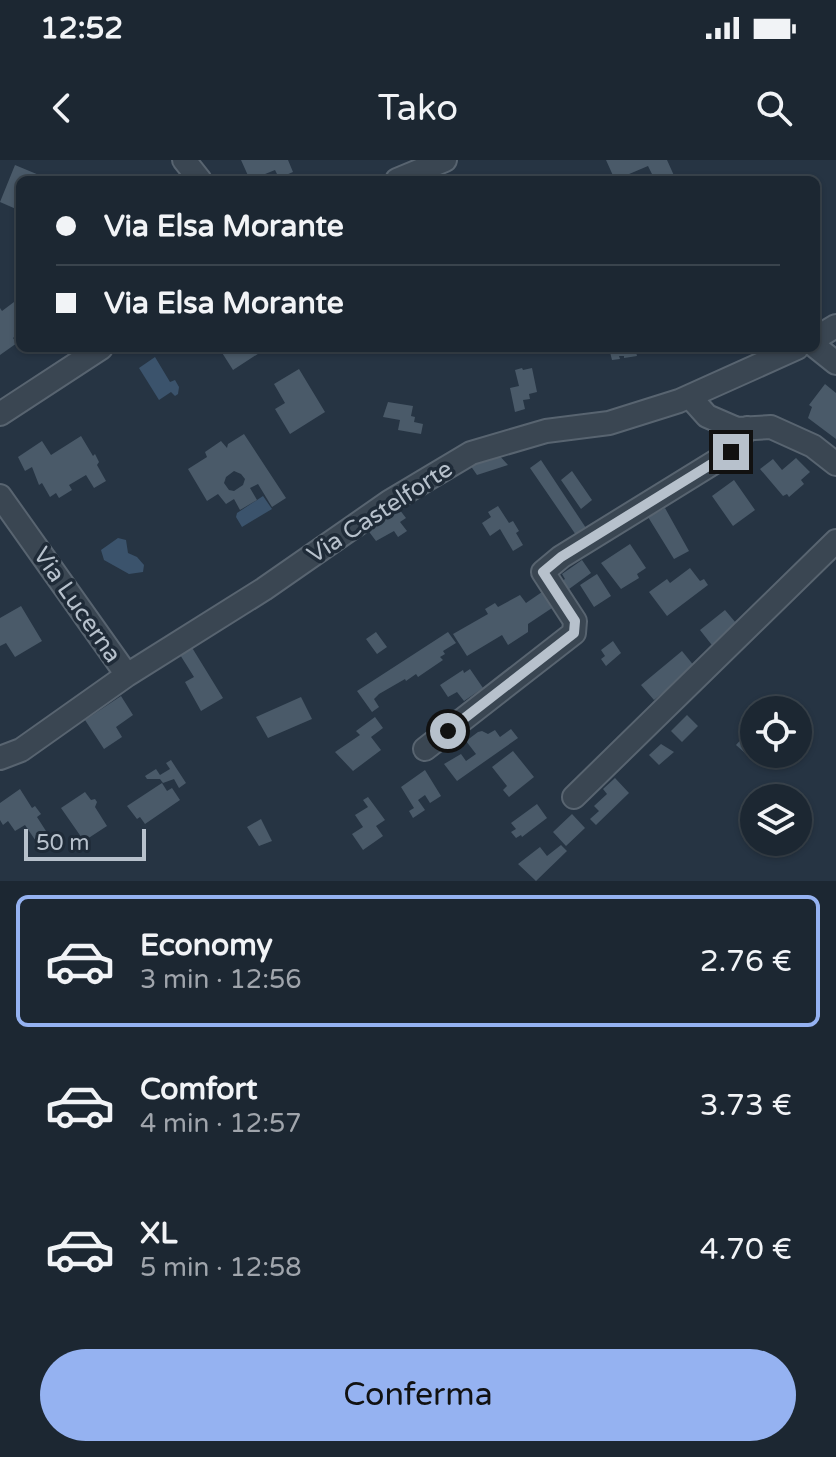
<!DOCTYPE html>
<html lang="it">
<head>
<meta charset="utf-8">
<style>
  body { margin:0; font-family:"Varela Round",sans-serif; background:#29333e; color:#f1f3f6; height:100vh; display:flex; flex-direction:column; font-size:30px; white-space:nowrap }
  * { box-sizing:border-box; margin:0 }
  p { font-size:26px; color:#a0a5ac }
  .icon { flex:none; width:44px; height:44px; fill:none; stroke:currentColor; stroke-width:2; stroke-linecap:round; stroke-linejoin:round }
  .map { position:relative; height:721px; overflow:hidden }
  .sheet { display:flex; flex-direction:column; background:#1c2732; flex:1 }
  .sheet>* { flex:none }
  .guide { position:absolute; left:16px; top:16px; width:804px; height:176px; border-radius:12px; box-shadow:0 2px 6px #0004,0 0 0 2px #3a444d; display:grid; align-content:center; height:176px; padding:0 40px; background:#1c2732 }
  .tools { position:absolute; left:740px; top:536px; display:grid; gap:16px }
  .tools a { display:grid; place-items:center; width:72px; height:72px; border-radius:50%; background:#1c2732; box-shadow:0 2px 6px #0004,0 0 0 2px #3a444d; font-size:40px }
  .scale { position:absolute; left:24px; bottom:20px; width:122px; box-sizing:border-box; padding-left:8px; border:4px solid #b7c1cc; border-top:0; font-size:22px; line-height:28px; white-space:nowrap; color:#b7c1cc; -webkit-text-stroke:6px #1f2b38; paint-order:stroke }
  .end { position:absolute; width:36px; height:36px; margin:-18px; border:10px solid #b7c1cc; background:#111; box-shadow:0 0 0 4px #111 }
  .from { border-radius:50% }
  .guide b { display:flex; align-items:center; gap:28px; height:76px; font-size:30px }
  .guide b+b { border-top:2px solid #3a444d }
  .guide i { width:20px; height:20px; background:#f1f3f6 }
  ul { padding:14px 0 0; list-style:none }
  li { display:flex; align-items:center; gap:24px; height:132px; margin:0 16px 12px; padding:0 24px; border:4px solid transparent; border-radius:12px }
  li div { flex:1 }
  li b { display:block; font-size:30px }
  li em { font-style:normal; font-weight:600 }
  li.current { border-color:#95b2f1 }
  li>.icon { width:72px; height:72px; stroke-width:1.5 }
  .cta { display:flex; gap:16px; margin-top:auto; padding:16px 40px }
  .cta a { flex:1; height:92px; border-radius:48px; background:#95b2f1; color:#111; font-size:32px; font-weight:600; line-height:92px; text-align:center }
  .status { display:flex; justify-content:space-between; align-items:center; height:56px; padding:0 40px; background:#1c2732; direction:ltr }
  .status svg { height:22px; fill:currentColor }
  header { display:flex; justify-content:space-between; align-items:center; height:104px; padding:0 40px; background:#1c2732; font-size:36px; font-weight:600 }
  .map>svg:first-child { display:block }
  .water { fill:#3b536c }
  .building { fill:#4a5a69; fill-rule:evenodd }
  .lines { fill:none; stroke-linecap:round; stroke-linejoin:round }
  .minor-casing { stroke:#586470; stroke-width:26 }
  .minor { stroke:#3a4652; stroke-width:22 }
  .route { stroke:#b7c1cc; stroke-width:10 }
  .labels { text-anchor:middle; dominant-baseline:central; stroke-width:7; stroke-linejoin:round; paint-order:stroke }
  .street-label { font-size:24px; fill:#b7c1cc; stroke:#1f2b38 }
</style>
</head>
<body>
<div class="status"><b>12:52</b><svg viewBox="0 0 49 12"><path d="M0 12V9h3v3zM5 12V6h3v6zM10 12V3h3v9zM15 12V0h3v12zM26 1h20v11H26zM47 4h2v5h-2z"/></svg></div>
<header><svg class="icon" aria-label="back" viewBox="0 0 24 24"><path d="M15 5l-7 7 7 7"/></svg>Tako<svg class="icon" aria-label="search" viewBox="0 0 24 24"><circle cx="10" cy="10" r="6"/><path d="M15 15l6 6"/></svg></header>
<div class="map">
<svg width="836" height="721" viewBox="0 0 836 721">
  <rect width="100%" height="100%" fill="#263443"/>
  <!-- water -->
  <path class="water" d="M155,197l15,25 5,-2 4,7 -1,7 -3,2 -4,-4 -12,8 -20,-32z
    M263,336l9,13 -30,18 -6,-10 1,-4z
    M118,378l8,2 2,13 9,4 7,8 -1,7 -14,2 -25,-14 -3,-10z"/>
  <!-- building -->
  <path class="building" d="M241,0h47l5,12 -14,6 -4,-8 -25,10z
    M606,0h61l9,20h-21l-7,-14 -33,14z
    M15,5l36,15h-31v28l-4,1 -16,-7z
    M18,139l2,33 -7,6 4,5 -17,12v-47l2,3z
    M219,188h48l-34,22z
    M609,188h26l2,8 -13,2v-2h-5l1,3 -8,1z
    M522,208l1,2 9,-2 5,24 -8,2 1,5 -7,1 2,9 -10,3 -5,-24 9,-2 -4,-16z
    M299,209l26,43 -35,22 -15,-25 10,-6 -11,-19z
    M825,224l11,9v46l-28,-21 4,-11 -3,-2z
    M388,242l25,4 -2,10 4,1 -1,5 9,2 -2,10 -23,-4 2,-10 -17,-3z
    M244,274l42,64 -14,9 -14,-23 -8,4 7,12 -17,10 -6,-11 -8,5 -8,-10 -11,7 -19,-32 19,-12 -2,-5 16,-11 6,7 1,-4zM234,311l7,3 4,5 -2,6 -9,6 -5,-1 -5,-7 2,-6z
    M81,276l12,20 2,-2 4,8 -2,3 9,16 -12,7 -8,-13 -17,10 3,5 -13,8 -3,-5 -6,4 -8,-14 -3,2 -7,-18 -7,4 -7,-14 24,-16 9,14z
    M497,293l11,12 -31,10 -9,-13z
    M796,298l14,14 -9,8 3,4 -15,13 -2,-3 -4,2 -23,-27 13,-10 9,11z
    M541,300l45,68 -10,7 -46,-67z
    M572,311l20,29 -11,9 -20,-29z
    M734,320l21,30 -22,16 -21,-30z
    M396,345l10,13 -6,4 7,9 -9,6 -4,-6 -18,10 -9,-12z
    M498,346l11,17 4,-2 6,10 -3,2 7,12 -10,6 -13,-22 -10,7 -8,-13 9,-6 -3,-5z
    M665,348l24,43 -15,8 -26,-42z
    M630,384l16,24 -9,6 2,4 -18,11 -20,-26z
    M582,400l9,13 -26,19 -6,-9 6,-4 -3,-5z
    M690,408l10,13 4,-2 4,6 -41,31 -18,-24 18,-13 3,4z
    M597,414l14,22 -17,11 -14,-22z
    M542,432l10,16 -24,16v8l-20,13 -6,-10 -35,21 -14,-22 35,-20 -3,-5 10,-6 3,4 22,-12 6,8z
    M21,446l21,35 -27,16 -9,-14 -6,3v-28z
    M725,450l16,19 -26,20 -15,-19z
    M376,472l11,15 -10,7 -11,-15z
    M448,472l8,11 -13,8 2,3 -5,3 3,3 -25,17 -2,-3 -10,7 -1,-2 -26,15 -5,5 5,8 -7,5 -15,-21z
    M613,481l8,12 -15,13 -5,-7 4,-3 -4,-6z
    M191,486l32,52 -22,13 -16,-29 9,-5 -17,-27z
    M682,491l13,16 -41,33 -13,-15z
    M470,509l13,19 -19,13 -7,-9 -9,5 -8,-12 23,-15 1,3z
    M121,536l12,19 -17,12 6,10 -18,12 -19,-29z
    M301,537l11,22 -44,19 -12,-21z
    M687,555l11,11 -16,16 -11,-11z
    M375,557l8,11 -12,9 10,13 -28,21 -18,-19 25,-17 -4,-4z
    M511,569l7,9 -61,43 -13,-17 17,-10 5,7 10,-7 -10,-13 12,-9 4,-1 6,3 7,-4 5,7z
    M744,576l10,9 -8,9 -10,-9z
    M661,584l13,8 -15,13 -10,-10z
    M513,591l21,26 -25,20 -6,-7 4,-4 -15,-19z
    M171,600l15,23 -7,5 -5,-9 -11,4 -3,-4h-13l-2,-3 11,-7 4,6 10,-6 -4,-6z
    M425,610l16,26 -11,7 -5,-8 -7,5 7,10 -12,8 -4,-7 5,-3 -13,-21z
    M615,618l14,15 -33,32 -6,-6 9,-8 -5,-5 13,-12 -4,-5z
    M162,623l5,8 5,-3 8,12 -35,24 -5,-7 -3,2 -10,-13z
    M20,629l12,19 3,-2 6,8 -4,3 16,25 -11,8 -17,-25 -10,6 -7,-10 -5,4 -3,-5v-17z
    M85,632l6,8 4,-1 2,3 -2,5 12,19 -23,15 -23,-33z
    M368,637l17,23 -9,6 7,10 -20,14 -11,-16 11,-7 -8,-12 13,-8 -5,-7z
    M537,644l10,14 -25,19 -1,-2 -5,3 -5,-6 5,-3 -5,-6z
    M572,654l13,14 -19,18 -13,-14z
    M261,659l11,22 -13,5 -12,-19z
    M561,685l6,6 -31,30 -18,-17 22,-17 7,9z"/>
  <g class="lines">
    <!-- minor casing -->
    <g class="minor-casing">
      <path id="minor" d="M184,0l16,20
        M397,20l48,-20
        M816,178l20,-12
        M816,187l20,16
        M690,237l17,19 30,13 34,-2 42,19 23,18
        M0,254l101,-66
        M0,336l127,179
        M425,589l149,-116 1,-12 -32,-49 18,-15 170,-105 16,-24
        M0,598l21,-8 106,-75 137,-86 125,-87 82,-49 75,-22 63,-8 70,-22 118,-53
        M574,637l262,-256"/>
    </g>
    <!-- minor -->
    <use href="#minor" class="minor"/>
  </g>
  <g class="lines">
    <!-- route -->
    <path class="route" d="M448,571l126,-98 1,-12 -32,-49 18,-15 170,-105"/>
  </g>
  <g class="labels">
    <!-- street labels -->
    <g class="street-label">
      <text transform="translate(380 352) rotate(-33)">Via Castelforte</text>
      <text transform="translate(77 445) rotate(55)">Via Lucerna</text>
    </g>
  </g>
</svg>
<div class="tools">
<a><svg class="icon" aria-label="locate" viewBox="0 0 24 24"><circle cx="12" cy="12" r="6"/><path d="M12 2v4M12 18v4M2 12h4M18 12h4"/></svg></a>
<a><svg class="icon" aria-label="layers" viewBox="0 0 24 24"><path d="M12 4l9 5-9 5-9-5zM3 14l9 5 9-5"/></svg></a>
</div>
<div class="scale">50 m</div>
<i class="end from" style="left:448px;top:571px"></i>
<i class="end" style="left:731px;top:292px"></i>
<div class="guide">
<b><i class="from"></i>Via Elsa Morante</b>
<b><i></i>Via Elsa Morante</b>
</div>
</div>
<section class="sheet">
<ul>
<li class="current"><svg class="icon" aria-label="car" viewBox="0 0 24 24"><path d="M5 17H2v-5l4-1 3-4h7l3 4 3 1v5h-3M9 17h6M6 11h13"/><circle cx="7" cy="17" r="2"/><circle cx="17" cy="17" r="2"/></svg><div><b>Economy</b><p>3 min · 12:56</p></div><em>2.76 €</em></li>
<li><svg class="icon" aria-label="car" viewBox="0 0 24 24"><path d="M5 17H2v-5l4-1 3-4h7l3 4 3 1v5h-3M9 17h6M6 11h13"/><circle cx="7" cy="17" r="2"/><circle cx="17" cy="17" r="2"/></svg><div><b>Comfort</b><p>4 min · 12:57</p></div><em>3.73 €</em></li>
<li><svg class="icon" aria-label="car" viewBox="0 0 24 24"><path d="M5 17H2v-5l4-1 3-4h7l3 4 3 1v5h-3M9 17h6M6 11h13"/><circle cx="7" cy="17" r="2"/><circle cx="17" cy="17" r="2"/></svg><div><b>XL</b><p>5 min · 12:58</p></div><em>4.70 €</em></li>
</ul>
<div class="cta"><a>Conferma</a></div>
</section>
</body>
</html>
